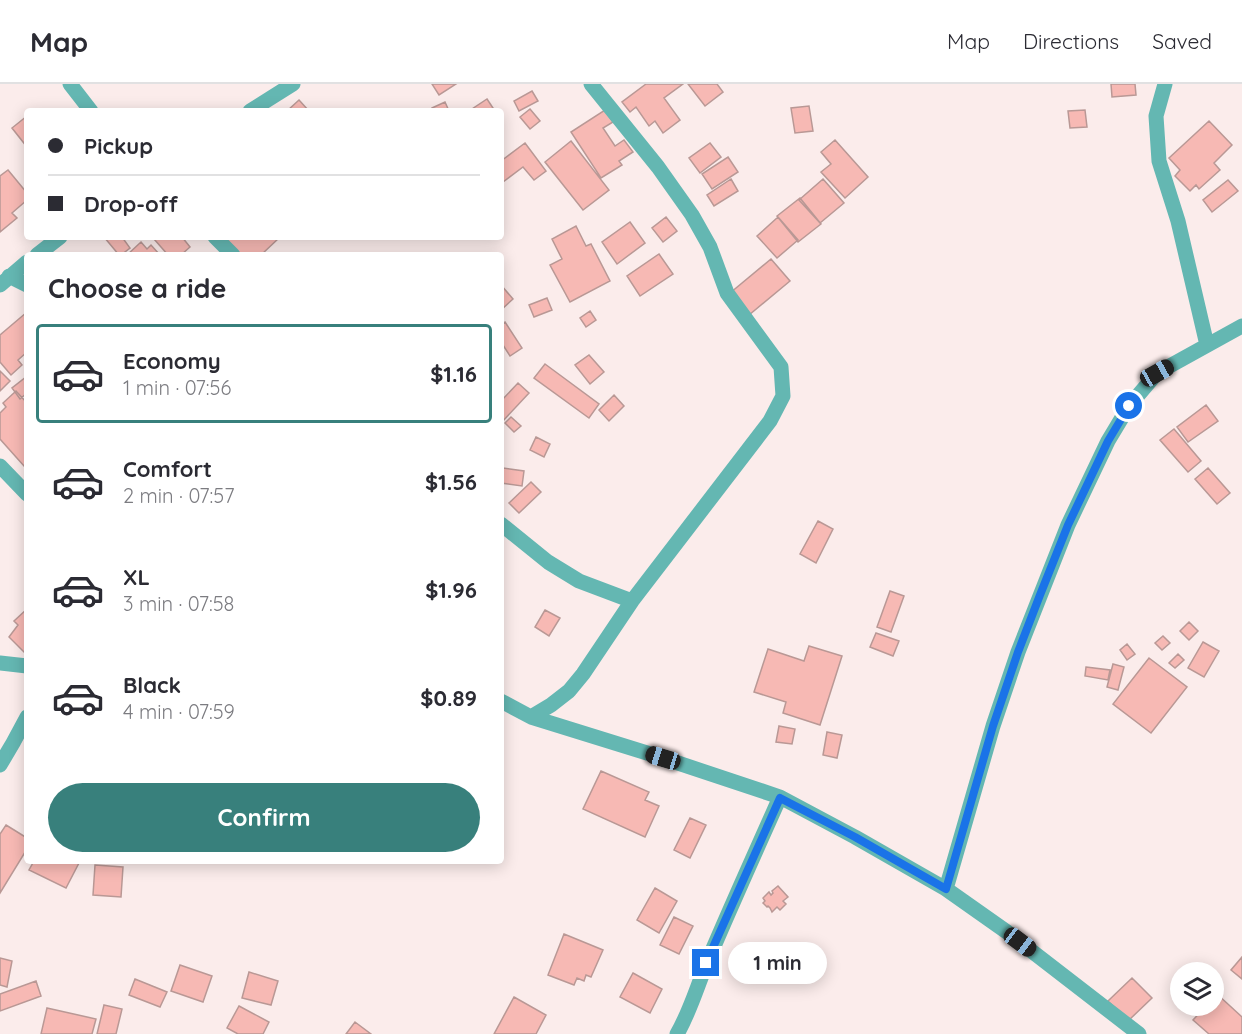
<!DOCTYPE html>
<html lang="en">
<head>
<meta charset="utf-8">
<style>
  body { margin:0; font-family:Quicksand,sans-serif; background:#f7f7f7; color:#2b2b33; height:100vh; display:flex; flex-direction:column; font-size:22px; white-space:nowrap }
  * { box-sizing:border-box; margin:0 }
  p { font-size:20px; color:#7c7c81 }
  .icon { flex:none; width:33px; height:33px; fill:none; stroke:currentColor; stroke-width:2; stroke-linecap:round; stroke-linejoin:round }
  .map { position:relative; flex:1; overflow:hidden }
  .drawer { position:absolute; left:24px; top:168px; width:480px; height:612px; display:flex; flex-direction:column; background:#fff; border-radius:6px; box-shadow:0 3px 15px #0003 }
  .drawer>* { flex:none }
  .hud { position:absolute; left:24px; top:24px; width:480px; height:132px; border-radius:6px; box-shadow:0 3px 15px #0003; display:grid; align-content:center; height:132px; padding:0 24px; background:#fff }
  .tools { position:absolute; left:1170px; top:878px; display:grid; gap:12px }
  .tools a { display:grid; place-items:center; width:54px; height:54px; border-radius:50%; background:#fff; box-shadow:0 3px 15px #0003; font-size:30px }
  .end { position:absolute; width:27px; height:27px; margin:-14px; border:8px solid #1a73e8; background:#fff; box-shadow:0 0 0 3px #fff }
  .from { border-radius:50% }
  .bubble { position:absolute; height:42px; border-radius:21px; background:#fff; box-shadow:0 3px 15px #0003; font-size:20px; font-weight:800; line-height:42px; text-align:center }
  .car { position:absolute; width:18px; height:36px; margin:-18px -9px; border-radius:8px; box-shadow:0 0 4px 2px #0007; background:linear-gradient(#222 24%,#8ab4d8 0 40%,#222 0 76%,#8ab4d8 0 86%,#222 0) }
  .hud b { display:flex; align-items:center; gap:21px; height:57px; font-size:22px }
  .hud b+b { border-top:2px solid #e1e1e2 }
  .hud i { width:15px; height:15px; background:#2b2b33 }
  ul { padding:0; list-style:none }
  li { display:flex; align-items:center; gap:18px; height:99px; margin:0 12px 9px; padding:0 12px; border:3px solid transparent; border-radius:6px }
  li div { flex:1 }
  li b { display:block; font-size:22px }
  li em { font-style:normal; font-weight:800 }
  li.on { border-color:#38807c }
  li>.icon { width:54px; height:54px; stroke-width:1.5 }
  h2 { padding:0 24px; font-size:27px; line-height:72px }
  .action { display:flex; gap:12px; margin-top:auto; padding:12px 24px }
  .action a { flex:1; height:69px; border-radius:36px; background:#38807c; color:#fff; font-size:24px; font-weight:800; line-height:69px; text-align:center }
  header { display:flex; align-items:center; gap:36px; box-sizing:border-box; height:84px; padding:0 30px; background:#fff; border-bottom:2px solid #e1e1e2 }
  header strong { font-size:28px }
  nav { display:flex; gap:33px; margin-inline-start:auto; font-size:21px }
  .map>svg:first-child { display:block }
  .building { fill:#f7b9b4; stroke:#b99895; stroke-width:1.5 }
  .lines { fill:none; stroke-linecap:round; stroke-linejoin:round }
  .minor { stroke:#64b7b2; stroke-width:15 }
  .route { stroke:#1a73e8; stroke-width:8 }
</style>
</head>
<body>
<header>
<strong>Map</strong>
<nav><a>Map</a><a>Directions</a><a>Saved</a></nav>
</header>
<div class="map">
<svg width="1242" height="950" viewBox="0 0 1242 950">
  <rect width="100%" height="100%" fill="#fbeceb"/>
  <!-- building -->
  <path class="building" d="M432,0h24l-17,11z
    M646,0h37l-19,14 16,22 -17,13 -8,-12 -6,5 -13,-19 -6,5 -8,-10z
    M688,0h29l6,8 -18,14z
    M1111,0h24l1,11 -24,2z
    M532,7l6,10 -19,10 -5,-10z
    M487,15l8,12h-26z
    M299,16l10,11h-22z
    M445,18l4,9h-16l-1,-3z
    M809,22l4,25 -18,2 -4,-25z
    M530,25l10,12 -10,8 -10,-12z
    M605,26l8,12 -10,6 12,18 9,-6 9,12 -14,9 3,4 -21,13 -30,-46z
    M1085,26l2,17 -17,1 -2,-17z
    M27,32v31l-15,-19z
    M1209,37l23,24 -18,18 6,7 -21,19 -3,-4 -6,6 -15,-15 5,-6 -11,-12z
    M835,56l33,37 -23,21 -24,-26 10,-8 -10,-12z
    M571,57l38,49 -26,20 -38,-48z
    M525,59l21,28 -12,9 -11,-13 -20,15 -2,-3v-18z
    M710,59l11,14 -21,16 -11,-15z
    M728,73l10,15 -26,17 -10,-15z
    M8,86l19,23v7l-15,13 5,5 -17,14v-56z
    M731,95l7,12 -24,15 -7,-11z
    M823,95l21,24 -24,20 -21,-23z
    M1228,96l10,11 -26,21 -9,-12z
    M800,114l21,26 -23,18 -21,-26z
    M666,133l11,14 -14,11 -11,-14z
    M778,133l20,23 -21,18 -20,-22z
    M630,138l15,21 -28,21 -15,-22z
    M576,142l10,20 5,-2 19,37 -40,21 -20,-37 12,-6 -10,-20z
    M104,153h18l8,11 -9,7h-2z
    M156,153h26l8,10 -9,8h-13l-14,-16z
    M224,153h56l-19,18h-20z
    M141,158l6,7 4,-4 9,10h-33z
    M659,170l14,20 -33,22 -13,-20z
    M771,175l19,22 -41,34 -19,-22z
    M501,201l12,14 -12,11z
    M547,214l5,12 -18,7 -5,-12z
    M590,227l6,9 -10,7 -6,-9z
    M27,228v40l-9,8 4,5 -11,10 -11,-13v-27z
    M505,238l17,26 -12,8 -9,-14v-17z
    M589,271l15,17 -14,12 -15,-19z
    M545,280l54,40 -10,14 -55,-40z
    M0,287l10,10 -10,10z
    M26,293l1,16 -7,6 -8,-11z
    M518,299l11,10 -28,30v-22z
    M16,307l11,12v60l-3,3 -24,-27v-26l6,-6 -3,-4z
    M614,311l10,11 -15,15 -10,-11z
    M1206,321l12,16 -30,21 -11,-15z
    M511,333l10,9 -7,6 -9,-9z
    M1174,345l27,32 -13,11 -28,-32z
    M536,353l14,7 -6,13 -14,-7z
    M503,384l21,3 -2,15 -21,-3z
    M1208,384l22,25 -13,11 -22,-25z
    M531,398l10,10 -22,21 -10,-10z
    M818,437l15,8 -17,34 -16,-9z
    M890,507l14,5 -13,36 -14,-5z
    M27,525v46l-18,-18 9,-12 -4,-4z
    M545,526l15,8 -11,18 -14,-9z
    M1189,538l9,9 -9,9 -9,-9z
    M876,549l23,8 -6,15 -23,-9z
    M1163,552l7,7 -8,7 -7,-7z
    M1203,558l16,9 -15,26 -16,-9z
    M1127,560l8,10 -8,6 -7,-10z
    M809,562l33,10 -22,69 -37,-12 3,-11 -32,-10 14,-43 36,12z
    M1178,570l6,6 -9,8 -6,-5z
    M1149,574l38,29 -36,46 -38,-29z
    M1113,580l11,3 -6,23 -11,-3z
    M1086,583l24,3 -2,10 -23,-4z
    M779,642l16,3 -3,15 -16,-2z
    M827,648l15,3 -5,23 -14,-3z
    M601,687l48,21 -4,8 14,6 -14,31 -62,-28z
    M690,734l16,7 -16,33 -16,-8z
    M6,741l21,13v11l-27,44v-59z
    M34,777h46l-14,27 -37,-18z
    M95,781l28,2 -2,30 -28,-2z
    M778,802l10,11 -5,4 3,3 -6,6 -3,-3 -5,5 -2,-4 -2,-2 -1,1 -4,-4 2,-2 -2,-3 6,-6 2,3 2,-2 -1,-2z
    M655,804l22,13 -18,32 -22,-13z
    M674,833l19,9 -14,28 -19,-9z
    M564,850l39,16 -12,27 -5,-2 -2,6 -7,-3 -3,7 -26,-10z
    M1242,873v22l-11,-9z
    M0,874l12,3 -5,26 -7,-2z
    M180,881l32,11 -9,26 -32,-11z
    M249,888l29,9 -7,24 -29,-7z
    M633,889l29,16 -12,24 -30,-16z
    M1132,894l20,20 -24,23 -20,-20z
    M135,895l32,13 -7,15 -31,-12z
    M36,897l5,15 -41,15v-17z
    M1217,910l25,23v17h-33l-16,-14 14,-15h7v-7z
    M514,913l32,18 -10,19h-42z
    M104,921l18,4 -6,25h-19z
    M239,922l30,16 -6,12h-25l-11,-6z
    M47,924l49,11 -4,15h-51z
    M355,938l16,12h-25z"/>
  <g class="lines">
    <!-- minor -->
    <path class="minor" d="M70,0l21,27
      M1165,0l-9,32 3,45 19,60 29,124
      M250,27l43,-27
      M215,153l18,18
      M37,171l23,-18
      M9,192l18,9
      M0,201l27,-23
      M0,382l27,28
      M501,440l47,38 31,19 53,20
      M0,579l27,3
      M501,617l30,16 132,41 117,39 75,40 91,52 61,43 132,102
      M531,633l20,-12 18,-14 14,-17 49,-73 138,-180 13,-25 -2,-29 -54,-74 -17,-46 -18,-32 -34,-48 -67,-83
      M0,681l13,-22 14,-26
      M946,805l47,-163 25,-74 50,-127 40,-84 21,-35 28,-33 85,-47
      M677,950c14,-24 21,-51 32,-76 23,-54 47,-107 71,-161"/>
  </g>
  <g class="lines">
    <!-- route -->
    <path class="route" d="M706,879l74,-165 75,39 91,52 47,-163 25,-74 22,-57 28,-70 40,-84 21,-35"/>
  </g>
</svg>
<div class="tools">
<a><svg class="icon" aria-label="layers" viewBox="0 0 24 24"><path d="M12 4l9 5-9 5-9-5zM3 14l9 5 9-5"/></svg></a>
</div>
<i class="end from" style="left:1129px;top:322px"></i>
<i class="end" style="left:706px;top:879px"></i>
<div class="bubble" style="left:728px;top:858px;width:99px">1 min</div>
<i class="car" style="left:1157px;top:289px;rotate:61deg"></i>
<i class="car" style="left:663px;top:674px;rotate:287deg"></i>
<i class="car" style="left:1020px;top:858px;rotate:127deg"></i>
<div class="hud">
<b><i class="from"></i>Pickup</b>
<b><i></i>Drop-off</b>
</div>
<section class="drawer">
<h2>Choose a ride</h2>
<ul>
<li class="on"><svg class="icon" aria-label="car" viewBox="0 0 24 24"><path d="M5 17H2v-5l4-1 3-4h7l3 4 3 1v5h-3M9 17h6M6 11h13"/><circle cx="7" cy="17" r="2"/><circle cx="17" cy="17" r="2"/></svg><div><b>Economy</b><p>1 min · 07:56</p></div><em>$1.16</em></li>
<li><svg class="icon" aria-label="car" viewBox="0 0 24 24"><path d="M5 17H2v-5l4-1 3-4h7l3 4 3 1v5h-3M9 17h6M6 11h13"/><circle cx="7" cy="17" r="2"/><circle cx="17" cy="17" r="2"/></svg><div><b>Comfort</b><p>2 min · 07:57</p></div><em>$1.56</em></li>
<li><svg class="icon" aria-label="car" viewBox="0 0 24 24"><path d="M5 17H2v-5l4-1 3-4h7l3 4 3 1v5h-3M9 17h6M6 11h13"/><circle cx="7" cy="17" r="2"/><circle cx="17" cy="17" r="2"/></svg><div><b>XL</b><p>3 min · 07:58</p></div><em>$1.96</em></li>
<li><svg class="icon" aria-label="car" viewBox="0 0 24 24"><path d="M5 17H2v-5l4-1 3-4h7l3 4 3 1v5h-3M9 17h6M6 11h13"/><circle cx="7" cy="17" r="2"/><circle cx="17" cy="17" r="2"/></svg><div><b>Black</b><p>4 min · 07:59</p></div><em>$0.89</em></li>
</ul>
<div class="action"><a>Confirm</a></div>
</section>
</div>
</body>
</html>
